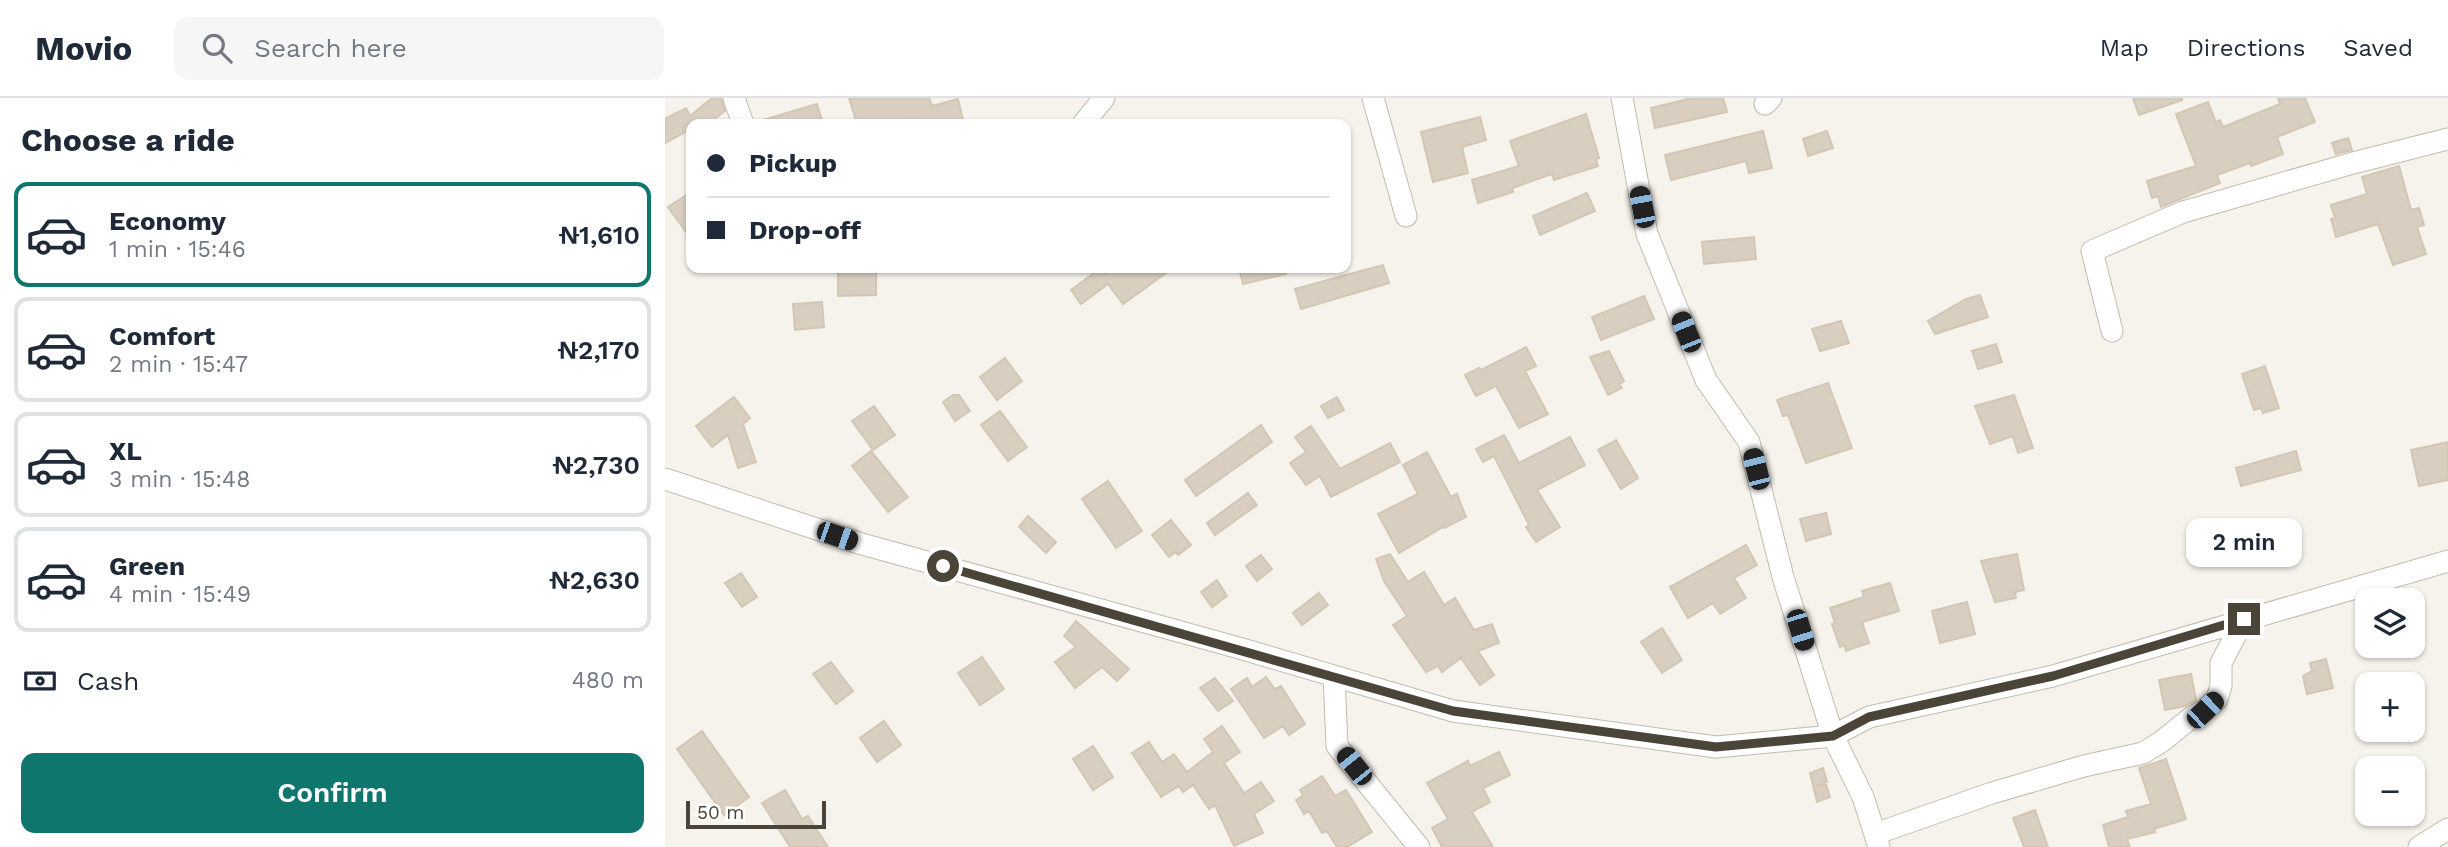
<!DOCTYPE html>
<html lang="en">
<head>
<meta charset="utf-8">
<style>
  body { margin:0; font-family:"Work Sans",sans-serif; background:#f6f6f7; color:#1f2937; height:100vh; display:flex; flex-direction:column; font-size:26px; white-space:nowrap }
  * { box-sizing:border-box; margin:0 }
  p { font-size:23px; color:#747a83 }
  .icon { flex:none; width:38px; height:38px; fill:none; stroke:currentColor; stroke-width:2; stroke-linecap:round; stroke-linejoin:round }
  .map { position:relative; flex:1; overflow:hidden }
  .details { display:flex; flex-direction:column; background:#fff; width:665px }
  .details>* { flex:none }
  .banner { position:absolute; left:21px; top:21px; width:665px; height:154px; border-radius:14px; box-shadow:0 2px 5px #0004; display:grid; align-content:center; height:154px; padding:0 21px; background:#fff }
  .tools { position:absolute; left:1690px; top:490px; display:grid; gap:14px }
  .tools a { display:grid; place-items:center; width:70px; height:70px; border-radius:14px; background:#fff; box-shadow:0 2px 5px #0004; font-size:35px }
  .scale { position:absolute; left:21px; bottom:18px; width:140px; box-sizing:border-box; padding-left:7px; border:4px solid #4b4439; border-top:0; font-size:19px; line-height:24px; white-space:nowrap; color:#4b4439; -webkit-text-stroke:5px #fff; paint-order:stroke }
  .end { position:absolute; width:32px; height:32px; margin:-16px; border:9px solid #4b4439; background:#fff; box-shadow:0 0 0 4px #fff }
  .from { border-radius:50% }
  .bubble { position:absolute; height:49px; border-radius:14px; background:#fff; box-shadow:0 2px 5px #0004; font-size:23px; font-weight:600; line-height:49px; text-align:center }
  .car { position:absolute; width:21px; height:42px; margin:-21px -10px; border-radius:9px; box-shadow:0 0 5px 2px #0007; background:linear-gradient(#222 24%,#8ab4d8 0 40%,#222 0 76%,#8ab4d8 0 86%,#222 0) }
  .banner b { display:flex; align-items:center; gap:24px; height:66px; font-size:26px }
  .banner b+b { border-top:2px solid #e0e1e3 }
  .banner i { width:18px; height:18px; background:#1f2937 }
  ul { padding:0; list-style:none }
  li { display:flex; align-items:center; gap:21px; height:105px; margin:0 14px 10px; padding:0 7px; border:4px solid #e0e1e3; border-radius:14px }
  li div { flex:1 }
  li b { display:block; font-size:26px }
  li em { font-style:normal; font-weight:600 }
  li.active { border-color:#0f766e }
  li>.icon { width:63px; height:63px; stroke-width:1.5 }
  h2 { padding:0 21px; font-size:32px; line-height:84px }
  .pay { display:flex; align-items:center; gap:18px; height:77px; padding:0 21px; font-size:26px }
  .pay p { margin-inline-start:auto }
  .action { display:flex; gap:14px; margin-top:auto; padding:14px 21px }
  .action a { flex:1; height:80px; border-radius:14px; background:#0f766e; color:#fff; font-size:28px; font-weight:600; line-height:80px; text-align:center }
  header { display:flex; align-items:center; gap:42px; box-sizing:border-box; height:98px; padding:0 35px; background:#fff; border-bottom:2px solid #e0e1e3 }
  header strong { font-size:33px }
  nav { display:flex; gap:38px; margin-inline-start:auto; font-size:24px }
  .search { width:490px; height:63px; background:#f6f6f7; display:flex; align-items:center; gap:18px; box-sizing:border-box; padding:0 24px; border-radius:14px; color:#747a83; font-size:26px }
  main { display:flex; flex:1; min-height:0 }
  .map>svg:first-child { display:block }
  .building { fill:#d8cfc1; stroke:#d3c7b4; stroke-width:2 }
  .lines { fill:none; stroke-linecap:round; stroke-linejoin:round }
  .minor-casing { stroke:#c2bbae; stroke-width:23 }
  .minor { stroke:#fff; stroke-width:21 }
  .route { stroke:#4b4439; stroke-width:9 }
</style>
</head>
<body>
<header>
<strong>Movio</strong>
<div class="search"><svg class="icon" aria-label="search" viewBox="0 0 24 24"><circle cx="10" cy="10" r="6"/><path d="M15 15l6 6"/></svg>Search here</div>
<nav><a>Map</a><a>Directions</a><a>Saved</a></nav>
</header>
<main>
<section class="details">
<h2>Choose a ride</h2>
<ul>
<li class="active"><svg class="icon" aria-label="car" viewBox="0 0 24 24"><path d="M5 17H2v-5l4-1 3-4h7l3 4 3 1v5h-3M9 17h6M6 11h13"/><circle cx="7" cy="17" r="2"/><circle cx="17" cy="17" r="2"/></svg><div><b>Economy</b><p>1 min · 15:46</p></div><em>₦1,610</em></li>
<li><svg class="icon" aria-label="car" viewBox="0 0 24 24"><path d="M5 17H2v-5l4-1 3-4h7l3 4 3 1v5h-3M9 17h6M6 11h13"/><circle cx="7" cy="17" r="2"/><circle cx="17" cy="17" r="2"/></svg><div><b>Comfort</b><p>2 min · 15:47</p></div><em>₦2,170</em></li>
<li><svg class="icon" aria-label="car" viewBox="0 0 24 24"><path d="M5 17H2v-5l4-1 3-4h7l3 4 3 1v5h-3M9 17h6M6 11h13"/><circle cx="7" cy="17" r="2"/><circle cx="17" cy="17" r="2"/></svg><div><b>XL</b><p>3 min · 15:48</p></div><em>₦2,730</em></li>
<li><svg class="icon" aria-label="car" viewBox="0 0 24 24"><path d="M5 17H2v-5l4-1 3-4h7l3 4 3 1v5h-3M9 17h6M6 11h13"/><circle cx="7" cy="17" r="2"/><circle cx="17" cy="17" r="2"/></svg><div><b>Green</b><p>4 min · 15:49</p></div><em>₦2,630</em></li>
</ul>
<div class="pay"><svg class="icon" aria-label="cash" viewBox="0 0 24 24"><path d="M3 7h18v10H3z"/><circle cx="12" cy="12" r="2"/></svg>Cash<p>480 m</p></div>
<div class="action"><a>Confirm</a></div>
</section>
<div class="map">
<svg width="1783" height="749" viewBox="0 0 1783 749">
  <rect width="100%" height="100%" fill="#f6f3ec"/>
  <!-- building -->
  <path class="building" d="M47,0h9l4,13 -17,13h-17v5l-26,14v-24l21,-11 4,8z
    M184,0h80l3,8 26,-7 6,25h-49l-2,-5 -15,5h-7l-2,-3 -12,3h-20z
    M1027,0h31l4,14 -72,16 -4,-20z
    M1468,0h49v2l-43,15z
    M1613,0h27l10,24 -38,15 6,17 -32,12 -1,-3 -33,12 3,8 -59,24 -3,-11 -6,2 -5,-17 49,-15 -20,-52 32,-12 8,20 4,-2 3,7 57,-23z
    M152,6l6,20h-60v-4z
    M921,16l13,44 -3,1 2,7 -44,14 -2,-6 -40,14 1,4 -35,11 -6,-23 47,-14 -9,-25z
    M815,19l6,23 -24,7 6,26 -35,9 -12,-50z
    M1098,33l9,37 -23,5 -3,-12 -75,19 -6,-25z
    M1162,33l6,17 -25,8 -5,-17z
    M1683,40l4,12 -16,4 -4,-11z
    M1734,68l12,44 8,-2 5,17 -7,2 9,27 -33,11 -15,-41 -42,13 -5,-18 4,-1 -4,-13 36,-11 -5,-17z
    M26,94v47l-23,-32z
    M922,95l8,18 -55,24 -7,-19z
    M1089,139l2,22 -52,5 -2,-22z
    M718,167l6,18 -88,26 -6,-20z
    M173,170h38v27l-38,1z
    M436,170l4,6 9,-6h59l-50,36 -15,-20 -27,20 -10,-14z
    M574,170h46l1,6 -43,10z
    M1315,197l8,22 -53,17 -7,-13 38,-22z
    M979,198l10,23 -53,21 -9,-23z
    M157,204l2,25 -29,3 -2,-26z
    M1176,223l8,22 -29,8 -8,-22z
    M1331,246l6,18 -24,7 -6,-18z
    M861,249l10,19 -11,5 23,43 -29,14 -23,-42 -20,10 -11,-21 14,-7 2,2z
    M944,253l15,30 -5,3 3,4 -14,7 -18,-38z
    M340,260l17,23 -25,19 -17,-23z
    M1600,268l14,42 -16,5 -2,-5 -7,2 -12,-36z
    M1163,285l24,65 -46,15 -18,-48 -5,1 -6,-16z
    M288,297h6l11,16 -15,10 -12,-19z
    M1349,297l19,53 -15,5 -5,-17 -23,8 -15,-38z
    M69,299l16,21 -7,6 13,38 -18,6 -10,-33 -16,12 -16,-21z
    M672,299l7,13 -16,8 -7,-12z
    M209,308l21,29 -22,15 -21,-29z
    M335,313l27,36 -19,14 -27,-36z
    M596,327l11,17 -76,54 -11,-16z
    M646,328l29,43 50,-26 10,19 -69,35 -11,-21 -14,9 -16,-22 16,-11 -11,-15z
    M839,337l15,28 51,-26 15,28 -48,25 23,37 -24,15 -10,-15 3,-2 -35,-69 -11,6 -7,-13z
    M951,342l22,38 -17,11 -23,-39z
    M1783,344v38l-29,6 -8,-36z
    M206,353l37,46 -20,15 -36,-46z
    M1631,353l5,19 -60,16 -5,-18z
    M762,354l24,45 6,-3 9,23 -22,11 -1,-1 -44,26 -21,-39 40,-20 -15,-29z
    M443,383l34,50 -26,17 -34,-49z
    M583,395l9,12 -42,30 -8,-12z
    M1161,415l5,21 -25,7 -6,-22z
    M363,418l28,26 -10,11 -27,-26z
    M506,422l20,25 -13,10 -2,-3 -7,5 -17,-22z
    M1081,447l11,20 -23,13 12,20 -26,16 -7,-11 -25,15 -18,-31z
    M725,456l18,28 16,-10 20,33 11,-7 19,32 18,-6 7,19 -21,8 16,24 -14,10 -19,-27 -19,14 -4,-6 -12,6 -33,-47 14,-9 -23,-35 -8,-22z
    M1352,456l7,36 -9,2 1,6 -21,4 -14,-41z
    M596,457l11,14 -15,12 -11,-15z
    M76,475l16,24 -15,10 -17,-24z
    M552,482l10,16 -15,11 -11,-15z
    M1225,485l9,28 -37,11 7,21 -23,8 -2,-6 -4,2 -8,-23 3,-1 -5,-15 34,-11 -2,-6z
    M654,495l9,12 -26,20 -9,-12z
    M1302,504l8,32 -35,9 -8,-32z
    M411,523l53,48 -12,12 -15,-14 -27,21 -20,-26 21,-15 -12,-11z
    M997,530l20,32 -20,13 -21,-31z
    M317,559l22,32 -24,16 -22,-32z
    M1661,561l7,29 -26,6 -4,-18 9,-5 -2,-8z
    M166,564l22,29 -17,13 -23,-30z
    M1526,576l5,26 -11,6 -20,4 -6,-30z
    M601,579l9,12 6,-3 24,38 -16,11 -6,-9 -19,12 -33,-49 16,-11 5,9z
    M550,580l18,23 -15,10 -18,-23z
    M219,623l17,24 -24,17 -17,-24z
    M557,628l18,26 -16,11 20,30 17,-11 13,19 -20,13 9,19 -29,13 -19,-41 -6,4 -16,-24 -10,7 -4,-6 -18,11 -29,-44 17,-11 13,20 12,-8 13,18 26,-20 -9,-13z
    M37,633l47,66 -25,18 -47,-66z
    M428,648l20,31 -20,13 -20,-31z
    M834,654l11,23 -27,13 7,14 -18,10 21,35h-51l-10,-19 16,-9 -21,-36 41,-22 2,5z
    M1501,661l20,60 -32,10 1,3 -28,7 3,8h-21l-6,-22 25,-8 -2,-6 25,-7 -12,-36z
    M1158,670l4,14 -10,4 9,-2 4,13 -13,5 -7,-29z
    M657,678l13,20 11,-6 26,42 -25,15h-10l-10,-16 -5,2 -13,-22 -5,3 -8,-14 7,-5 -3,-5z
    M120,692l17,29 6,-3 20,31h-38l-28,-44z
    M1370,712l13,37h-24l-11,-29z"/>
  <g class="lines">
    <!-- minor casing -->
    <g class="minor-casing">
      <path id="minor" d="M69,0l9,26
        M708,0l33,118
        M957,0l25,136 59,146 43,62 34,135 50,159 30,61 16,50
        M1100,6l6,-6
        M418,26l21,-26
        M1447,233l-20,-80 91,-39 170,-49 95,-24
        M0,381l197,65 377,104 214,63 263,36 117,-11 36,-19 184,-41 395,-115
        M669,578l3,70 82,101
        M1210,736l117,-41 92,-27 59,-13 18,-11 31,-25 13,-7 12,-11 4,-13v-23l23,-44
        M1754,749l29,-18"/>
    </g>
    <!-- minor -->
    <use href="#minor" class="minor"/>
  </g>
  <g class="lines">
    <!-- route -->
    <path class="route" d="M278,468l510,145 263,36 117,-11 36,-19 184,-41 191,-57"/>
  </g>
</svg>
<div class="tools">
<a><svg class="icon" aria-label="layers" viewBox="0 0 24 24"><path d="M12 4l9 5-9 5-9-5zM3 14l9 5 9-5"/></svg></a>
<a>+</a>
<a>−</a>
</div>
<div class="scale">50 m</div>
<i class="end from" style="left:278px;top:468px"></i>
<i class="end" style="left:1579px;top:521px"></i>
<div class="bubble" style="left:1521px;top:420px;width:116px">2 min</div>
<i class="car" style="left:977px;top:109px;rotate:349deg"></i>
<i class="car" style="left:1021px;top:234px;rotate:338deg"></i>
<i class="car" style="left:1091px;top:371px;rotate:346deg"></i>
<i class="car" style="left:172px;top:438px;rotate:109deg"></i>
<i class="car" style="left:1135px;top:532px;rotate:163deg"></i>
<i class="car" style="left:1540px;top:612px;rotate:46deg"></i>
<i class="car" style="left:689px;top:668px;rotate:321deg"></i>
<div class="banner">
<b><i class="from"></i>Pickup</b>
<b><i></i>Drop-off</b>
</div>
</div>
</main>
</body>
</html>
